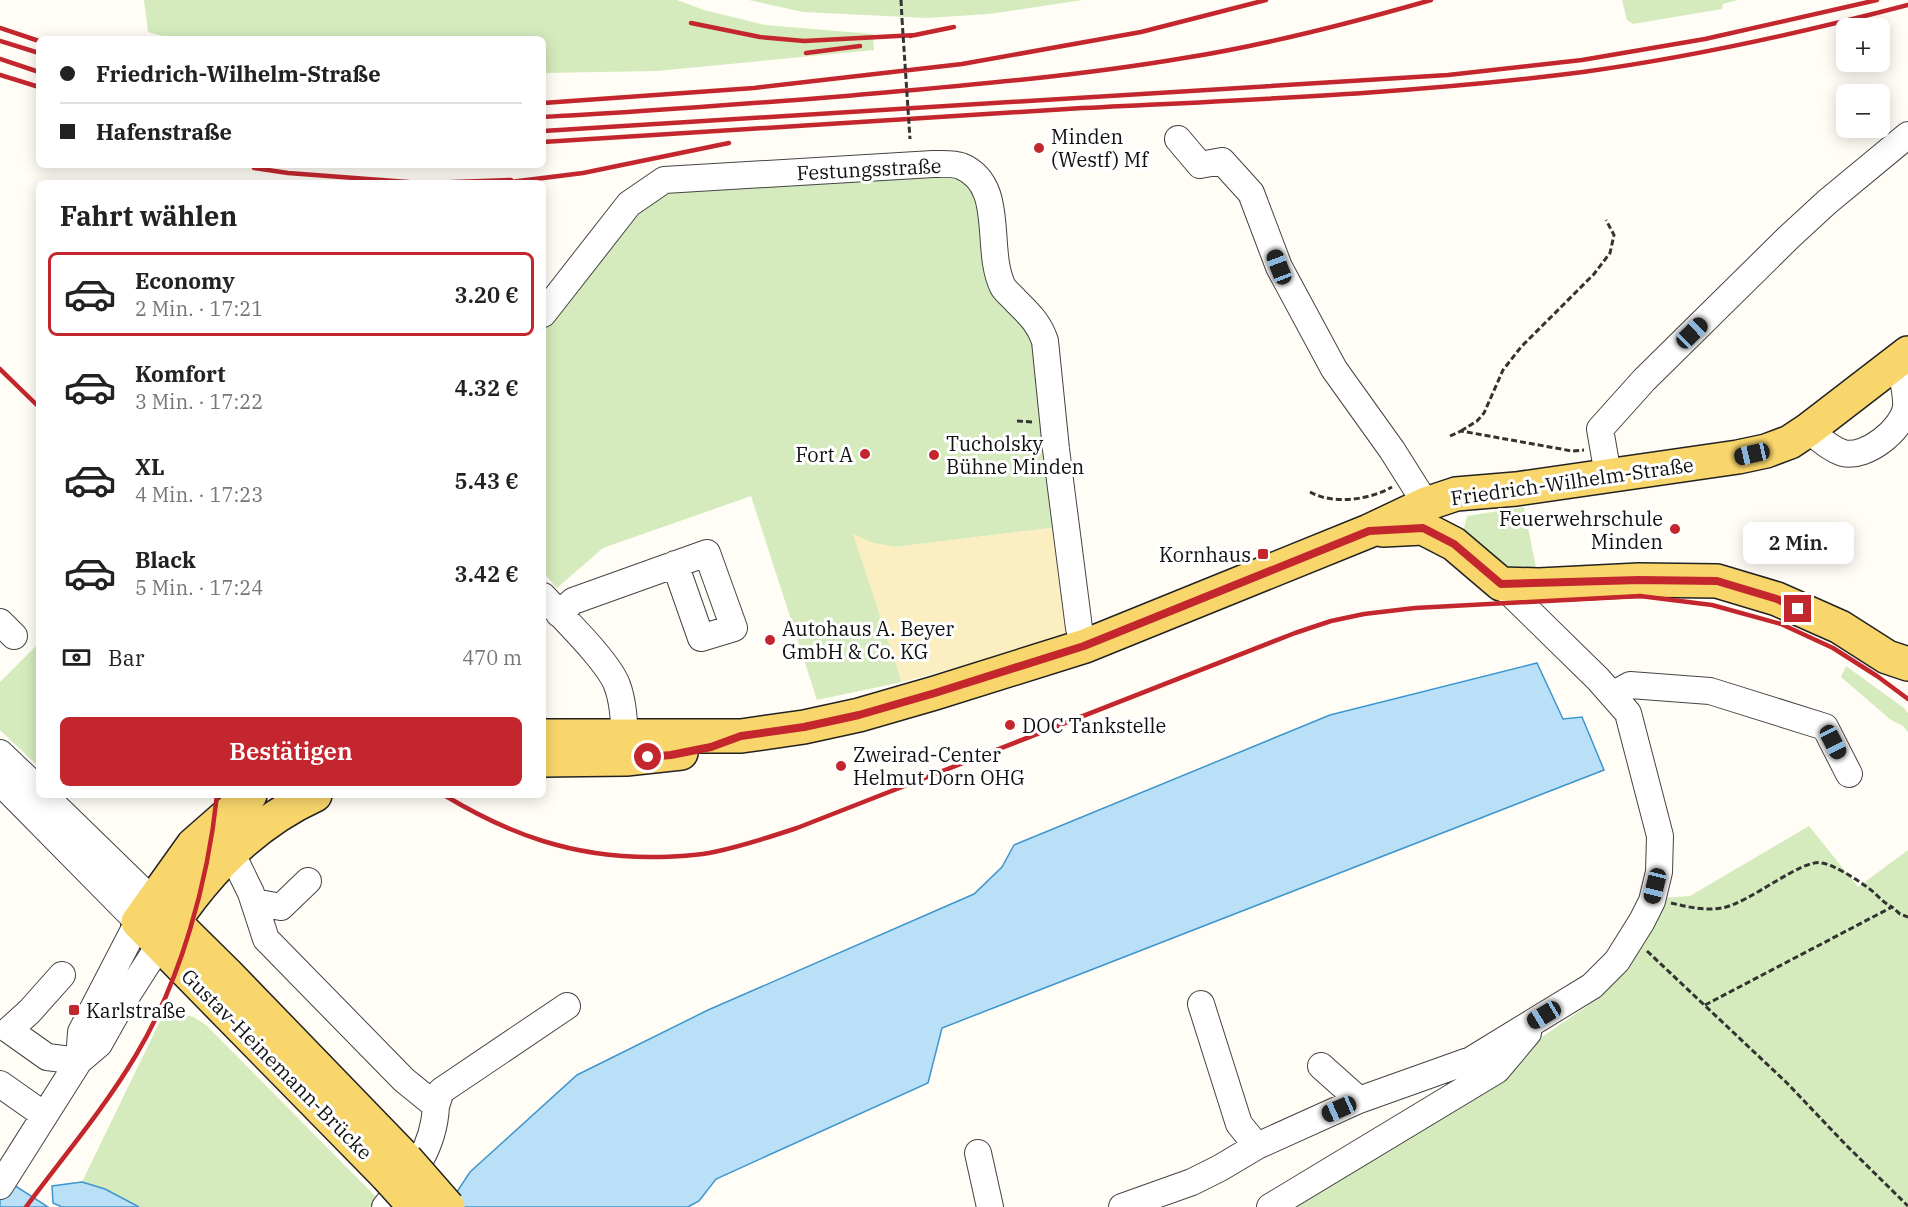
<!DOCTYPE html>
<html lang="de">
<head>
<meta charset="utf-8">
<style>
  body { margin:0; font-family:"IBM Plex Serif",serif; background:#f6f6f6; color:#222; height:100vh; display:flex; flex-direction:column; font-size:22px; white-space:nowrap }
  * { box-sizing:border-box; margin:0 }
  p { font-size:20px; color:#767676 }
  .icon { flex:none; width:33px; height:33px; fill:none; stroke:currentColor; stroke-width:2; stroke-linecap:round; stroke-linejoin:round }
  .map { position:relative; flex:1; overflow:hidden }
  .details { position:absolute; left:36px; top:180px; width:510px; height:618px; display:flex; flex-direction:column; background:#fff; border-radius:9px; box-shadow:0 3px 15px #0003 }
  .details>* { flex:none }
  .top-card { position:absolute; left:36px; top:36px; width:510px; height:132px; border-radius:9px; box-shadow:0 3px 15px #0003; display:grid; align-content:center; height:132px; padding:0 24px; background:#fff }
  .buttons { position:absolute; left:1836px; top:18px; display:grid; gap:12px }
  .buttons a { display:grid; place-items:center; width:54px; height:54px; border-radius:9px; background:#fff; box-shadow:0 3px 15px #0003; font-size:30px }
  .end { position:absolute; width:27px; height:27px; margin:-14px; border:8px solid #c4262e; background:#fff; box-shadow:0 0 0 3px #fff }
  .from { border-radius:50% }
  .bubble { position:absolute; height:42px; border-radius:9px; background:#fff; box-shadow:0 3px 15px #0003; font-size:20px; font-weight:600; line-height:42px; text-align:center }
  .car { position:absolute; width:18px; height:36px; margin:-18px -9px; border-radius:8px; box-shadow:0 0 4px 2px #0007; background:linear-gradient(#222 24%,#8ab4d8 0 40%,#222 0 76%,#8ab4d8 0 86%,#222 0) }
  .top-card b { display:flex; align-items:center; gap:21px; height:57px; font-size:22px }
  .top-card b+b { border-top:2px solid #e0e0e0 }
  .top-card i { width:15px; height:15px; background:#222 }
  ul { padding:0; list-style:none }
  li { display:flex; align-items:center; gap:18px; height:84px; margin:0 12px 9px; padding:0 12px; border:3px solid transparent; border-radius:9px }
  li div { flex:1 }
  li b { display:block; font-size:22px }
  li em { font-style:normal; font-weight:600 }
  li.current { border-color:#c4262e }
  li>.icon { width:54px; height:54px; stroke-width:1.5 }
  h2 { padding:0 24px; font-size:27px; line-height:72px }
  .pay { display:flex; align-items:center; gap:15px; height:66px; padding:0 24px; font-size:22px }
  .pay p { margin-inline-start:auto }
  .cta { display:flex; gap:12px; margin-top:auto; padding:12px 24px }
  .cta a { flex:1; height:69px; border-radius:9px; background:#c4262e; color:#fff; font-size:24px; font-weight:600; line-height:69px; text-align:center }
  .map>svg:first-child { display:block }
  .green { fill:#d5ebbd }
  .sand { fill:#fbeec1 }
  .water { fill:#b9e0f7; stroke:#3f96cf; stroke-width:1.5 }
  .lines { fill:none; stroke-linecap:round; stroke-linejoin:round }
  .minor-casing { stroke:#444; stroke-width:28 }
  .major-casing { stroke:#222; stroke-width:36 }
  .path { stroke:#333; stroke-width:3; stroke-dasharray:6 3; stroke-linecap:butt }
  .minor { stroke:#fff; stroke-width:26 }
  .major { stroke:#f9d66b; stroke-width:33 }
  .rail { stroke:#c4262e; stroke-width:4.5 }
  .major-bridge-casing { stroke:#222; stroke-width:36; stroke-linecap:butt }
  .path-bridge { stroke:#333; stroke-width:3; stroke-dasharray:6 3; stroke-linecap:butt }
  .major-bridge { stroke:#f9d66b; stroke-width:33 }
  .route { stroke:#c4262e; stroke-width:8 }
  .poi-dot { fill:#c4262e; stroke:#fff; stroke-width:2 }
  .labels { text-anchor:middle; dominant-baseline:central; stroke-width:6; stroke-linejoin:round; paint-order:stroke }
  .poi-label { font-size:20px; fill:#111; stroke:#fff; text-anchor:start }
  .street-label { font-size:20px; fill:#111; stroke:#fff }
</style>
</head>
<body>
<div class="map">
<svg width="1908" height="1207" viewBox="0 0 1908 1207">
  <rect width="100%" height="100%" fill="#fffdf5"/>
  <!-- green -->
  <path class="green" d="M144,0h533l27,10 61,15 108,9 1,16 -217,21 -114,2v-34h-370l-25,-7z
    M749,0h334l-94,14 -62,4 -124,-6z
    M1622,0h116l-15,4 -1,5 -89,15 -6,-4z
    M939,171l24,6 15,17 53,135 21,199 -157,19 -22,-4 -19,-8 48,147 -85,18 -66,-204 -148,52 -46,40 -14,-16v-243l91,-119 25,-19z
    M1524,507l13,66h-32l-40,-35 -1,-10 3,-12z
    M39,643v124l-39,-37v-48z
    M1846,666l58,42 4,5v19l-5,-6 -12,-6 -50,-43z
    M1809,826l49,61 50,-37v357h-652l193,-118 68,-35 82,-56 32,-33 32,-67 27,-2z
    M180,1014l14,3 12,8 180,182h-247l-34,-18 -23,-7 80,-165z"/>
  <!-- sand -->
  <path class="sand" d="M1052,528l18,109 -168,45 -49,-148 20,9 22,4z"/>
  <!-- water -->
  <path class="water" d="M1537,663l26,56 19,-2 22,53 -662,258 -14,55 -212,96 -17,22 -11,6h-241l23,-35 107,-97 131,-65 266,-116 28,-27 12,-22 316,-130z
    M0,1176l48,31h-48z
    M82,1182l23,7 34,18h-77l-9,-4 -1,-17z"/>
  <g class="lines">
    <!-- minor casing -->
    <g class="minor-casing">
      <path id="minor" d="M1178,139l22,26 22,-4 29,32 28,74 55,102 58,81 34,54
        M543,314l86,-110 35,-24 269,-16c9,0 20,-1 28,2 46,19 23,83 42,121 3,5 9,9 13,14 13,13 23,22 29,40l11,108 23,179 6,18
        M1808,430c11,8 22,19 35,23 23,6 60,-24 63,-46 1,-15 -4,-32 -8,-47
        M1608,475l-8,-46 44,-49 145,-143 38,-35 81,-67
        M543,596c19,21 65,65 74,89 8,21 7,47 9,69
        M559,614l14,-13 134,-48 27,75 -33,10 -26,-74
        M0,622l14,14
        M1612,695l18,-10 80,6 115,36 24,47
        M0,753l39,37
        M0,782l138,140 -57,110 -2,29
        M44,795l109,106
        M231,852l20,41 15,46 138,141 32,26c-2,43 -24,69 -51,101
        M254,902l27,5 27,-26
        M62,975l-32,36 -21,19 38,27 32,4
        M1201,1004l38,120 18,22 102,-46
        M1321,1066l38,34 112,-40 121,-74 25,-25 25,-40 10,-20 7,-29 1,-36 -32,-123 -30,-34 -97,-95
        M0,1084l44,31
        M436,1106l5,-15 126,-85
        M978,1153l12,54
        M0,1186l79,-125 20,-17 22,-39 39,-61
        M1122,1207l70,-25 28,-14 37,-22
        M1270,1207l227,-137 31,-37"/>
    </g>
    <!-- major casing -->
    <g class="major-casing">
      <path id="major" d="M1383,530l40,-2 31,16 47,40 38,1 100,-5 78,1 60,18 63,28 47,30 21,7
        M543,736h198l63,-9 55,-12 76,-22 150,-47 284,-115 57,-27 30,-10 60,-5 222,-32 28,-6 24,-9 18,-12 100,-77
        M543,760l83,-1 55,-6
        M250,795l-57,50 -55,77 249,254
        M153,901l74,73 179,185
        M162,940c38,-61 87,-115 153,-145"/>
    </g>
    <!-- path -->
    <path class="path" d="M901,0l1,19
      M1017,421l16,1
      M1461,431l16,-10 7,-8 19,-43 18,-23 73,-73 16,-21 4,-18 -8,-15
      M1450,436l11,-5 111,20 12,-1
      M1310,492c23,13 59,8 82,-5
      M1671,903c17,4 34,8 51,5 28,-5 80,-50 100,-45 12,2 34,16 45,24 9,6 15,15 25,20
      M1647,951l140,132 59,62 62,61
      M1705,1005l187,-98 8,7 8,3"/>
    <!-- minor -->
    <use href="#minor" class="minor"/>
    <!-- major -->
    <use href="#major" class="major"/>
    <!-- rail -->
    <path class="rail" d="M691,23l69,14 44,4 112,-6
      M0,28l39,13
      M910,36l44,-9
      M0,41l39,12
      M806,53l54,-7
      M0,59l39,13
      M0,75l39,12
      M543,103l211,-15 208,-24 179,-32 125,-32
      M543,117c101,-5 202,-13 303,-21 113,-10 226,-19 338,-38 83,-13 167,-35 247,-58
      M543,131l905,-56 134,-15 123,-21 172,-39
      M543,142c175,-10 349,-23 524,-33 172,-9 345,-15 516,-37 110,-15 218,-39 325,-67
      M254,168l34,5 133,10
      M427,183l84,-3
      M503,183l80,-10 146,-30
      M0,369l39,38
      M444,795c66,40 129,62 206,62 21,0 44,-1 64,-5 29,-6 56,-15 83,-24l498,-195 36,-12 33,-7 51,-6 225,-12 72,9 69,19 52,24 44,28 31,23
      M26,1207c37,-50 78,-98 110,-152 45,-75 72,-173 81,-260"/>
    <!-- major-bridge casing -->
    <g class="major-bridge-casing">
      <path id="major-bridge" d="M406,1159l42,48
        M387,1176l28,31"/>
    </g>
    <!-- path-bridge -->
    <path class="path-bridge" d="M902,19l8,120"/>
    <!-- major-bridge -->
    <use href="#major-bridge" class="major-bridge"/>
  </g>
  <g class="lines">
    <!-- route -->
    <path class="route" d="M648,757l23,-2 40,-8 30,-11 63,-9 55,-12 76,-22 149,-47 285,-115 54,-3 31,16 47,40 138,-4 78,1 60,18 21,10"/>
  </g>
  <!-- markers -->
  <g class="poi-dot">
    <circle cx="1039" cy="148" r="6"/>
    <circle cx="865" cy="454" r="6"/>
    <circle cx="934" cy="455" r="6"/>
    <circle cx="1675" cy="529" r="6"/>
    <rect x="1257" y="548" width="12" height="12" rx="3"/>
    <circle cx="770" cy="640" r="6"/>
    <circle cx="1010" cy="725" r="6"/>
    <circle cx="841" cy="766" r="6"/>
    <rect x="68" y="1004" width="12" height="12" rx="3"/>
  </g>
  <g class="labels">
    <!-- poi labels -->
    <g class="poi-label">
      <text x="1051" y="136">Minden<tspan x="1051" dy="23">(Westf) Mf</tspan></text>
      <text x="946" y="443">Tucholsky<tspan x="946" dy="23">Bühne Minden</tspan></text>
      <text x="853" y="454" text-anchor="end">Fort A</text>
      <text x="1663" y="518" text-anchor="end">Feuerwehrschule<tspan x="1663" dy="23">Minden</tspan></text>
      <text x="1251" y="554" text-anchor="end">Kornhaus</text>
      <text x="782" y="628">Autohaus A. Beyer<tspan x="782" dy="23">GmbH &amp; Co. KG</tspan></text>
      <text x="1022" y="725">DOC Tankstelle</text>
      <text x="853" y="754">Zweirad-Center<tspan x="853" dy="23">Helmut Dorn OHG</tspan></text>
      <text x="86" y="1010">Karlstraße</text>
    </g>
    <!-- street labels -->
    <g class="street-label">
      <text transform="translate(869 169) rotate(-3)">Festungsstraße</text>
      <text transform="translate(1572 481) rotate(-8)">Friedrich-Wilhelm-Straße</text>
      <text transform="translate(277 1064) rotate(45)">Gustav-Heinemann-Brücke</text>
    </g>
  </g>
</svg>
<div class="buttons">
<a>+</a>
<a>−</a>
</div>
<i class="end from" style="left:648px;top:757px"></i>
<i class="end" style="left:1798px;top:609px"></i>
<div class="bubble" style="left:1743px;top:522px;width:111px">2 Min.</div>
<i class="car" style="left:1279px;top:267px;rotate:339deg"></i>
<i class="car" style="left:1692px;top:333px;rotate:46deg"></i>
<i class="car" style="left:1752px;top:454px;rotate:257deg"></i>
<i class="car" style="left:1833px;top:742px;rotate:153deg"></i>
<i class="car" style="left:1655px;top:886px;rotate:194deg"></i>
<i class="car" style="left:1544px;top:1015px;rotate:239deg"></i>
<i class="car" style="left:1339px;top:1109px;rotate:246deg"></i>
<div class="top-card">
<b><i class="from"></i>Friedrich-Wilhelm-Straße</b>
<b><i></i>Hafenstraße</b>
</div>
<section class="details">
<h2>Fahrt wählen</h2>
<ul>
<li class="current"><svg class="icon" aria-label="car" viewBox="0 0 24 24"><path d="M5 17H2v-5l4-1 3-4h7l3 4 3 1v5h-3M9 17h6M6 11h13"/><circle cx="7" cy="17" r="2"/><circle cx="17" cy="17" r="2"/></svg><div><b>Economy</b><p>2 Min. · 17:21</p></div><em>3.20 €</em></li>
<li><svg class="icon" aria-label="car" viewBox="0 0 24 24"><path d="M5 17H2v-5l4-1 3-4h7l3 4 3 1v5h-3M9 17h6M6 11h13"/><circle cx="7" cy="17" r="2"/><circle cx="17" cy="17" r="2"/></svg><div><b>Komfort</b><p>3 Min. · 17:22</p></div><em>4.32 €</em></li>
<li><svg class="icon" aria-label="car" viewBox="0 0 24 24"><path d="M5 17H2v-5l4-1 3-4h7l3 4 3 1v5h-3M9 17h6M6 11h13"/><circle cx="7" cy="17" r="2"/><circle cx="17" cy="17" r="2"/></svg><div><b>XL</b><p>4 Min. · 17:23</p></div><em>5.43 €</em></li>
<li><svg class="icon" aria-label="car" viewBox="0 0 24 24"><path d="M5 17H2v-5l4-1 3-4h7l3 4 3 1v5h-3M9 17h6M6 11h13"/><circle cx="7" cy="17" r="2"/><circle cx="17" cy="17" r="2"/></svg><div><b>Black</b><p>5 Min. · 17:24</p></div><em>3.42 €</em></li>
</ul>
<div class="pay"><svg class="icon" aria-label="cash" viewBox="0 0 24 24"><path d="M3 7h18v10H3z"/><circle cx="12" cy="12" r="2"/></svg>Bar<p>470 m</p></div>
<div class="cta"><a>Bestätigen</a></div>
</section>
</div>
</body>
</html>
